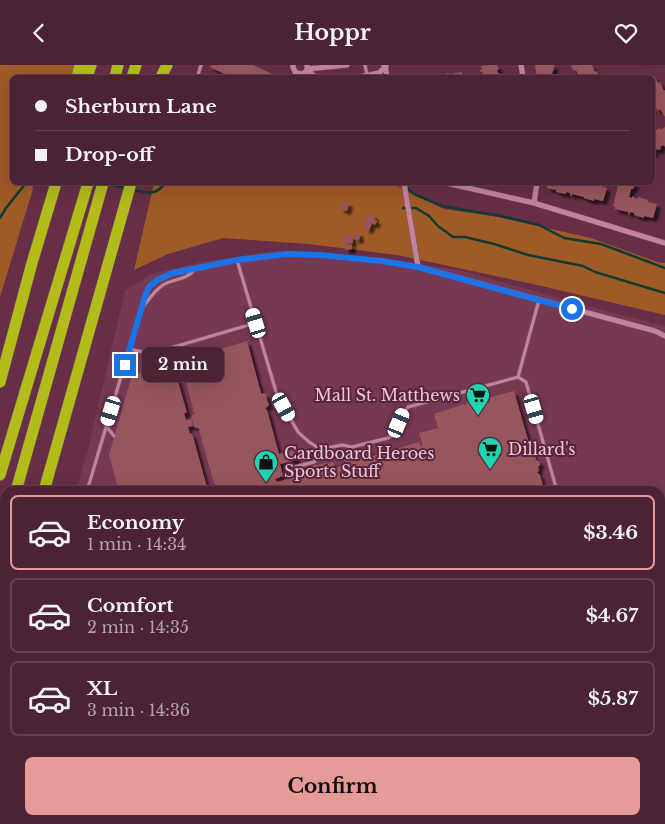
<!DOCTYPE html>
<html lang="en">
<head>
<meta charset="utf-8">
<style>
  body { margin:0; font-family:"Libre Baskerville",serif; background:#532a3d; color:#f1f3f6; height:100vh; display:flex; flex-direction:column; font-size:19px; white-space:nowrap }
  * { box-sizing:border-box; margin:0 }
  p { font-size:16px; color:#b2a4ad }
  .icon { flex:none; width:28px; height:28px; fill:none; stroke:currentColor; stroke-width:2; stroke-linecap:round; stroke-linejoin:round }
  .map { position:relative; flex:1; overflow:hidden }
  .panel { position:absolute; left:0px; top:421px; width:665px; height:339px; display:flex; flex-direction:column; background:#4c2235; border-radius:15px 15px 0 0; box-shadow:0 5px 20px #0002,0 0 0 1px #633f50 }
  .panel>* { flex:none }
  .guide { position:absolute; left:10px; top:10px; width:645px; height:110px; border-radius:8px; box-shadow:0 5px 20px #0002,0 0 0 1px #633f50; display:grid; align-content:center; height:110px; padding:0 25px; background:#4c2235 }
  .end { position:absolute; width:22px; height:22px; margin:-11px; border:6px solid #1a73e8; background:#fff; box-shadow:0 0 0 2px #fff }
  .from { border-radius:50% }
  .bubble { position:absolute; height:35px; border-radius:8px; background:#4c2235; box-shadow:0 5px 20px #0002,0 0 0 1px #633f50; font-size:16px; font-weight:800; line-height:35px; text-align:center }
  .car { position:absolute; width:15px; height:30px; margin:-15px -8px; border-radius:6px; box-shadow:0 0 4px 1px #0007; background:linear-gradient(#fff 24%,#345 0 40%,#fff 0 76%,#345 0 86%,#fff 0) }
  .guide b { display:flex; align-items:center; gap:18px; height:48px; font-size:19px }
  .guide b+b { border-top:1px solid #633f50 }
  .guide i { width:12px; height:12px; background:#f1f3f6 }
  ul { padding:9px 0 0; list-style:none }
  li { display:flex; align-items:center; gap:15px; height:75px; margin:0 10px 8px; padding:0 15px; border:2px solid #633f50; border-radius:8px }
  li div { flex:1 }
  li b { display:block; font-size:19px }
  li em { font-style:normal; font-weight:800 }
  li.on { border-color:#e69b98 }
  li>.icon { width:45px; height:45px; stroke-width:1.5 }
  .action { display:flex; gap:10px; margin-top:auto; padding:10px 25px }
  .action a { flex:1; height:58px; border-radius:8px; background:#e69b98; color:#111; font-size:20px; font-weight:800; line-height:58px; text-align:center }
  header { display:flex; justify-content:space-between; align-items:center; height:65px; padding:0 25px; background:#4c2235; font-size:22px; font-weight:800 }
  .map>svg:first-child { display:block }
  .built { fill:#763853 }
  .green { fill:#9f5a26 }
  .lines { fill:none; stroke-linecap:round; stroke-linejoin:round }
  .stream { stroke:#103c31; stroke-width:2.5 }
  .building { fill:#97575d; filter:url(#shadow) }
  .lane-casing { stroke:#7c4e63; stroke-width:4.5 }
  .street-casing { stroke:#7c4e63; stroke-width:6 }
  .highway-casing { stroke:#7c4e63; stroke-width:12 }
  .lane { stroke:#c3839c; stroke-width:3 }
  .street { stroke:#c3839c; stroke-width:5 }
  .highway { stroke:#b2bd1a; stroke-width:11 }
  .route { stroke:#1a73e8; stroke-width:6 }
  .labels { text-anchor:middle; dominant-baseline:central; stroke-width:4; stroke-linejoin:round; paint-order:stroke }
  .poi-label { font-size:16px; fill:#ecc9d6; stroke:#5a243c; text-anchor:start }
</style>
</head>
<body>
<header><svg class="icon" aria-label="back" viewBox="0 0 24 24"><path d="M15 5l-7 7 7 7"/></svg>Hoppr<svg class="icon" aria-label="heart" viewBox="0 0 24 24"><path d="M12 20l-8-8c-3-5 5-10 8-4 3-6 11-1 8 4z"/></svg></header>
<div class="map">
<svg width="665" height="759" viewBox="0 0 665 759">
  <defs>
    <filter id="shadow"><feDropShadow dx="4" dy="4" stdDeviation="1" flood-color="#0009"/></filter>
  </defs>
  <rect width="100%" height="100%" fill="#662e47"/>
  <!-- built -->
  <path class="built" d="M273,186l48,2 85,9 53,8 147,41 59,15v403l-5,-1v-237h-584l12,-42 37,-158 26,-17 51,-12z
    M74,755h433l-1,4h-431z"/>
  <!-- green -->
  <path class="green" d="M0,0h76l-2,12h-62v106h20l1,6 -33,108z
    M154,118h237l53,26 54,8 93,21 66,24 8,1v52l-132,-31 -136,-29 -88,-11 -86,-6 -55,16 -34,16z
    M5,584v171h41l1,4h-47v-157z"/>
  <g class="lines">
    <!-- stream -->
    <path class="stream" d="M106,118l19,5
      M400,118l14,11 28,12 59,10 38,9 25,13 37,6 64,24
      M133,125c14,3 23,6 32,-7
      M403,143h13l13,8 9,10 15,11h12l29,7 34,11 55,11 12,6 70,21
      M0,153l6,-10 20,-25"/>
  </g>
  <!-- building -->
  <path class="building" d="M212,0h41l26,12h-48l-21,-10z
    M490,0h7v2h1l1,2 -2,1 1,3h2v4h-19v-2h2l-1,-4 -2,1v-2h2l-1,-4z
    M535,0h20l-4,12h-14z
    M573,0h19l3,7 2,-1 2,5v1h-17l-1,-1 -2,1 -3,-7 -2,1 -3,-5z
    M462,7v3l3,-1 1,3h-34v-2l10,-1v1h5l-1,-2h3v1z
    M654,11l4,7 2,-1 4,9 1,-1v27l-5,-8 -2,2 -3,-5 1,-1 -2,-4 -2,1v-25z
    M665,62v20l-1,-2 -4,2 1,2 -3,1 -1,-1 -3,2 1,2 -3,1v-20l4,-2 -1,-1 5,-3 1,2z
    M548,118h46l4,1v1l9,3 -4,13 -9,-2v2l-10,-3v-1l-12,-3v2l-2,-1v-2l-4,-1v2l-10,-2v-2l-9,-2z
    M617,118h18l-2,6h-2l-2,8 3,1v-2l5,3 1,-2 10,3v2l9,2 -4,14 -9,-2v2l-10,-3v-2l-4,-1 -1,3 -1,-1v-2l-13,-3v-2l-2,-1 5,-20h-2z
    M342,136l7,2 -2,8 -7,-2z
    M371,149l4,2 -1,3 3,2 -2,4 -3,-2 -3,7 -4,-1 1,-2 -2,-2 4,-10 2,1z
    M359,167l1,7 -5,1 -1,-7z
    M352,170l1,8 -9,1 -1,-8z
    M352,179v5l-7,1v-5z
    M247,276l14,52 2,1 1,-1 3,3 -1,1 3,8 -4,4 2,1 12,44 15,-4 3,10 -17,4 3,12 -8,3 2,3 32,-9 -1,-6 18,-4 1,1 6,-2 2,6 11,-3 -2,-6 9,-2v-2l18,-5 1,6 47,-14 1,4 3,-1 -4,-12 19,-5 -4,-14 30,-10 1,1 2,-1 -1,-2 4,-1 3,-4h2l2,2 4,-1v2h2v-1l31,-8 14,49 3,2 2,10v5l2,-1 1,4 4,2v3l-2,2 1,4 -2,1 3,3 3,11 -2,2 1,3h-330l-1,-4 5,-2 -2,-2 -15,-53 1,-1 -6,-2 -2,-8 -1,-1 2,-4 1,1 1,-2 -1,-1 -14,-51 25,-7h1l2,-6 9,-2 4,3z
    M173,299l14,49h-3l2,7 5,-1 2,7 -5,1 2,7 2,-1 16,58h-89l-10,-36 23,-80z
    M660,614h5v30l-5,-1z
    M660,677l5,1v81h-147l1,-4h141z
    M145,755h184l3,4h-118v-3l-11,3h-57z"/>
  <g class="lines">
    <!-- lane casing -->
    <g class="lane-casing">
      <path id="lane" d="M365,0l2,10
        M199,12l-1,-2 3,-10
        M237,195l40,135 21,37 11,10 8,5 9,1 16,-3 10,2 36,-9 7,-4 10,-23 3,-4 110,-30 21,-77
        M143,242c6,-8 11,-16 20,-22 11,-7 23,-4 32,-16
        M130,284c11,3 19,5 30,2l96,-28
        M160,286l3,16
        M518,312l8,5 31,109
        M107,362l7,9
        M287,404l27,-7 12,-14
        M87,426l58,-195 4,-9 8,-7 16,-8 64,-12 50,-6 33,1 61,6 37,6
        M660,521l5,3
        M660,593h5
        M660,653l5,1
        M660,670l5,1
        M88,755l1,4
        M351,759l1,-4"/>
    </g>
    <!-- street casing -->
    <g class="street-casing">
      <path id="street" d="M293,0v2l2,5 6,2c5,-1 7,-4 6,-9
        M385,0l2,12
        M521,0l2,12
        M307,4l40,-4
        M307,4l7,7 6,1
        M359,12l20,-4 7,-7 -2,-1
        M404,118l14,84 237,64 10,5
        M446,118l88,20 131,40
        M534,138l3,-20
        M660,570l5,-3
        M497,759v-4"/>
    </g>
    <!-- highway casing -->
    <g class="highway-casing">
      <path id="highway" d="M77,12l3,-12
        M87,12l4,-12
        M115,12l3,-12
        M132,12l4,-12
        M161,12l6,-12
        M0,317l32,-119 24,-80
        M0,410l88,-292
        M16,426l87,-308
        M44,426l87,-308
        M0,483l5,-18
        M0,554l5,-18
        M52,755l1,4
        M63,755l1,4"/>
    </g>
    <!-- lane -->
    <use href="#lane" class="lane"/>
    <!-- street -->
    <use href="#street" class="street"/>
    <!-- highway -->
    <use href="#highway" class="highway"/>
  </g>
  <g class="lines">
    <!-- route -->
    <path class="route" d="M125,300l20,-69 4,-9 8,-7 16,-7 64,-13 50,-6 33,1 62,6 36,6 154,42"/>
  </g>
  <!-- icons -->
  <defs>
    <g id="supermarket-pin" transform="scale(1.25)"><path d="M0 17L-7.5 6A9.5 9.5 0 1 1 7.5 6Z" fill="#1fd5b0" stroke="#5a243c"/><path d="M-6-5.5h2.5l.6 2H6L4.5 2H-2.5L-4.4-4H-6ZM-1.5 3.2a1.3 1.3 0 1 0 .1 0ZM3 3.2a1.3 1.3 0 1 0 .1 0Z" fill="#111"/></g>
    <g id="shop-pin" transform="scale(1.25)"><path d="M0 17L-7.5 6A9.5 9.5 0 1 1 7.5 6Z" fill="#1fd5b0" stroke="#5a243c"/><path d="M-5-2.5h2.3a2.7 3.5 0 0 1 5.4 0H5L5.5 6h-11ZM-1.5-2.5h3a1.5 2.3 0 0 0-3 0Z" fill="#111"/></g>
  </defs>
  <g fill-rule="evenodd">
    <use href="#supermarket-pin" x="478" y="330"/>
    <use href="#supermarket-pin" x="490" y="384"/>
    <use href="#shop-pin" x="266" y="397"/>
  </g>
  <g class="labels">
    <!-- poi labels -->
    <g class="poi-label">
      <text x="460" y="330" text-anchor="end">Mall St. Matthews</text>
      <text x="508" y="384">Dillard's</text>
      <text x="284" y="388">Cardboard Heroes<tspan x="284" dy="18">Sports Stuff</tspan></text>
    </g>
  </g>
</svg>
<i class="end from" style="left:572px;top:244px"></i>
<i class="end" style="left:125px;top:300px"></i>
<div class="bubble" style="left:142px;top:282px;width:82px">2 min</div>
<i class="car" style="left:256px;top:258px;rotate:343deg"></i>
<i class="car" style="left:284px;top:342px;rotate:151deg"></i>
<i class="car" style="left:534px;top:344px;rotate:164deg"></i>
<i class="car" style="left:111px;top:346px;rotate:197deg"></i>
<i class="car" style="left:399px;top:358px;rotate:23deg"></i>
<div class="guide">
<b><i class="from"></i>Sherburn Lane</b>
<b><i></i>Drop-off</b>
</div>
<section class="panel">
<ul>
<li class="on"><svg class="icon" aria-label="car" viewBox="0 0 24 24"><path d="M5 17H2v-5l4-1 3-4h7l3 4 3 1v5h-3M9 17h6M6 11h13"/><circle cx="7" cy="17" r="2"/><circle cx="17" cy="17" r="2"/></svg><div><b>Economy</b><p>1 min · 14:34</p></div><em>$3.46</em></li>
<li><svg class="icon" aria-label="car" viewBox="0 0 24 24"><path d="M5 17H2v-5l4-1 3-4h7l3 4 3 1v5h-3M9 17h6M6 11h13"/><circle cx="7" cy="17" r="2"/><circle cx="17" cy="17" r="2"/></svg><div><b>Comfort</b><p>2 min · 14:35</p></div><em>$4.67</em></li>
<li><svg class="icon" aria-label="car" viewBox="0 0 24 24"><path d="M5 17H2v-5l4-1 3-4h7l3 4 3 1v5h-3M9 17h6M6 11h13"/><circle cx="7" cy="17" r="2"/><circle cx="17" cy="17" r="2"/></svg><div><b>XL</b><p>3 min · 14:36</p></div><em>$5.87</em></li>
</ul>
<div class="action"><a>Confirm</a></div>
</section>
</div>
</body>
</html>
